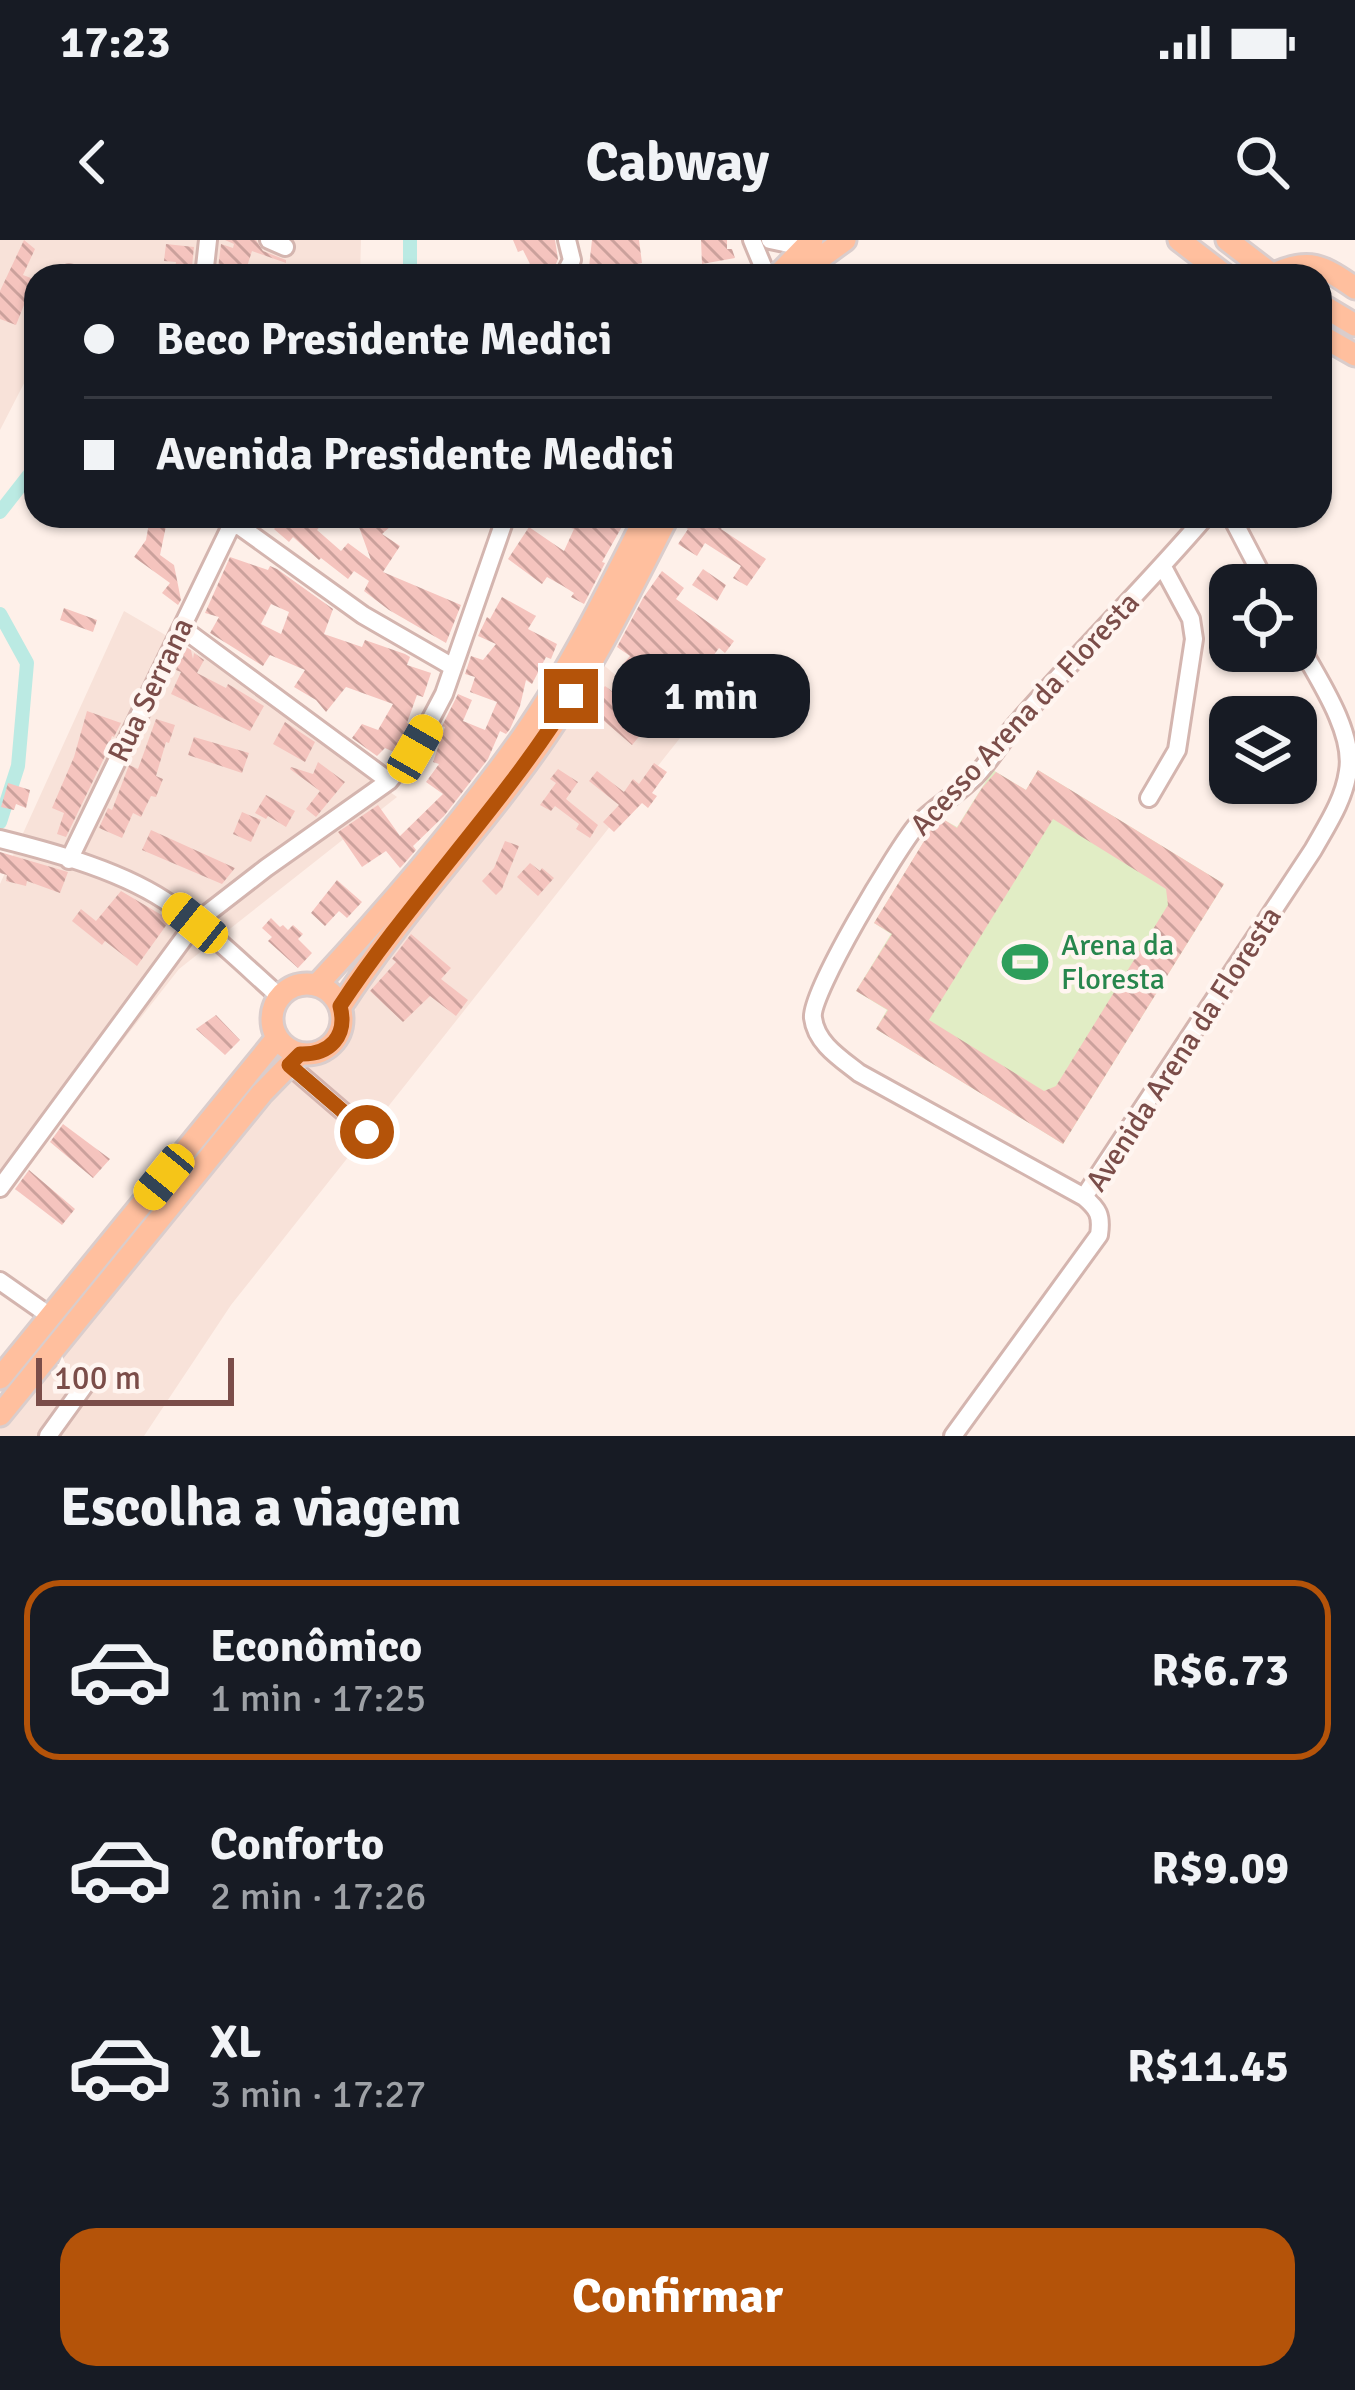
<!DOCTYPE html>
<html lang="pt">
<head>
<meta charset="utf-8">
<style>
  body { margin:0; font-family:Signika,sans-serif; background:#242831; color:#f1f3f6; height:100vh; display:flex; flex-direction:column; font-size:45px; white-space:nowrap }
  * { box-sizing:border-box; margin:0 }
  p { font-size:39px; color:#9ea1a6 }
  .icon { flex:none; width:66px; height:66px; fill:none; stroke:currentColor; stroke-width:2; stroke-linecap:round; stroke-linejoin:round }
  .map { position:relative; height:1196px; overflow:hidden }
  .panel { display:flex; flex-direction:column; background:#171b24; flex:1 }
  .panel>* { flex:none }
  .top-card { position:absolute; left:24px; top:24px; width:1308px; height:264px; border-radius:36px; box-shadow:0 3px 9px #0004; display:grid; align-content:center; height:264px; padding:0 60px; background:#171b24 }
  .buttons { position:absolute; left:1209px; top:324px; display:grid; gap:24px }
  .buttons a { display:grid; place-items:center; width:108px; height:108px; border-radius:24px; background:#171b24; box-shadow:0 3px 9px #0004; font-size:60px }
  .scale { position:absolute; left:36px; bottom:30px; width:198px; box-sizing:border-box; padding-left:12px; border:6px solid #7b4d49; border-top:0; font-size:33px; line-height:42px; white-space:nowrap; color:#7b4d49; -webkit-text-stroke:9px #fff5f0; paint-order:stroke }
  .end { position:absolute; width:54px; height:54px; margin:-27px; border:15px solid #b45309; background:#fff; box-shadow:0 0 0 6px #fff }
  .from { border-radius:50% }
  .bubble { position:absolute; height:84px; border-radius:36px; background:#171b24; box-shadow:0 3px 9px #0004; font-size:39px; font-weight:700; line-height:84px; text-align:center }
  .car { position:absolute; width:36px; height:72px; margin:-36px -18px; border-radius:15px; box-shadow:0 0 9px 3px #0007; background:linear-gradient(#f5c518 24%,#345 0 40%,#f5c518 0 76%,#345 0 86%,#f5c518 0) }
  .top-card b { display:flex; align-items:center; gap:42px; height:114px; font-size:45px }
  .top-card b+b { border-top:3px solid #363941 }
  .top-card i { width:30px; height:30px; background:#f1f3f6 }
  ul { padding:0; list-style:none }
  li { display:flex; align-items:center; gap:36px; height:180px; margin:0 24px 18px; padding:0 36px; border:6px solid transparent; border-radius:36px }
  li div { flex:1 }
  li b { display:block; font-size:45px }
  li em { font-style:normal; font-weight:700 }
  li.on { border-color:#b45309 }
  li>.icon { width:108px; height:108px; stroke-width:1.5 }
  h2 { padding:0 60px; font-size:54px; line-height:144px }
  .button { display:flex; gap:24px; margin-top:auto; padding:24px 60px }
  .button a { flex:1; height:138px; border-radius:36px; background:#b45309; color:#fff; font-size:48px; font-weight:700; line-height:138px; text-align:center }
  .status { display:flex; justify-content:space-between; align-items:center; height:84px; padding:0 60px; background:#171b24; direction:ltr }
  .status svg { height:33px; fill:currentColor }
  header { display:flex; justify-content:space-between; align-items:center; height:156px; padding:0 60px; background:#171b24; font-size:54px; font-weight:700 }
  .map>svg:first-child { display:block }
  .residential { fill:#f8e2d9 }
  .garden { fill:#e1edc5 }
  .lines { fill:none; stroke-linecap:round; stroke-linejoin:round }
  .canal { stroke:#bbeae3; stroke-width:14 }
  .building { fill:url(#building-back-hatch); fill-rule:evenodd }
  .minor-casing { stroke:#d4b5af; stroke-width:22 }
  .major-casing { stroke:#dacdcc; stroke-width:27 }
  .minor { stroke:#fff; stroke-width:16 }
  .major { stroke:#ffbf9e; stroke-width:21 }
  .route { stroke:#b45309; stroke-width:15 }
  .labels { text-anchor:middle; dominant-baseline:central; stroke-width:9; stroke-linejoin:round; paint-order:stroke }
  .street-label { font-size:30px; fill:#7b4d49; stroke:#fff5f0 }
  .leisure-label { font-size:30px; fill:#27864d; stroke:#fff5f0; text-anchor:start }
</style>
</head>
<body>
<div class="status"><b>17:23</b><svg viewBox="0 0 49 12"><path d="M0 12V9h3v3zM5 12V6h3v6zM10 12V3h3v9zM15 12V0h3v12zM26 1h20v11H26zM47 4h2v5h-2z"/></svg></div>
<header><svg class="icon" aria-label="back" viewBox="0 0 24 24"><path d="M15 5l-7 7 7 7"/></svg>Cabway<svg class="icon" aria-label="search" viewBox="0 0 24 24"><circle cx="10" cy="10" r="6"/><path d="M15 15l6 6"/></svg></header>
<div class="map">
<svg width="1355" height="1196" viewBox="0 0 1355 1196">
  <defs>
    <pattern id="building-back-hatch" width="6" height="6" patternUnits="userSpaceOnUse" patternTransform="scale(3)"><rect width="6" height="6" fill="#f5c4be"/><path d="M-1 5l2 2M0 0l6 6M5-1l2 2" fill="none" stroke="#cba19c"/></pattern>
  </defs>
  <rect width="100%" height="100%" fill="#fef0e9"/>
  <!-- residential -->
  <path class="residential" d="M0,0h361l-1,36h-324v84l-36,70z
    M124,371l81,47 192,139 -218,172 -179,228v-313z
    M600,422l84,71 -453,572 -87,131h-144v-19l297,-356 29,-1 13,-5 28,-78z"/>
  <!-- garden -->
  <path class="garden" d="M993,530l33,20 12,-20 186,114 -161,260 -187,-115 11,-19 -31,-19 35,-57 -17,-11 65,-106 18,10z"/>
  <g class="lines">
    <!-- canal -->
    <path class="canal" d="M410,36v-36
      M0,272l36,-46
      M0,374l27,49 -9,103 -18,56"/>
  </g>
  <!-- building -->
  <path class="building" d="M24,0l11,9 -12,26 13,5v15l-3,7 -7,-2 -10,25 -16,-6v-28z
    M225,0h31l7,11 23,9v3l-34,-12 -8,25h-27l4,-32 12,4 1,-4z
    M513,0h42l3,19 -7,17h-15l-13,-26 -5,2z
    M592,0h47l3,23 -54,13z
    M701,0h26v9h5l3,9 -33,6z
    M166,4l28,3 -3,29h-17l2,-14 -12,-1z
    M266,276h30l10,8 6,-7 9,8 -4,5 24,21 7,-8 23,17 -12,-33 -9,-11h52l-20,18 18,12 -17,26 78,33 -15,38 -57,-33 -25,-19 5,-10 -15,-10 -6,8 -27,-21 -2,2 -26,-23 -4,5 -15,-13 2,-2z
    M568,276h60l-26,46 3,1 -21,41 -13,-7 3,-4 -11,-7 -16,-9 -5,7 -34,-25 21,-32 35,24 10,-22 -9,-3z
    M689,276h39l-7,13 45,30 -19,27 -14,-8 8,-12 -36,-23 -8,13 -19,-12 10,-15 -6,-4z
    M149,283l17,3 -6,29 14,10 7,35 -3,5 -16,-12 8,-10 -36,-26 12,-17z
    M230,317l38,13 2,-4 7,3 56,40 -9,25 38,13 3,-7 40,14 5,3 -3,8 24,8 -8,24 -6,-2 -10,28 5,2 -16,28 -11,-5 -8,8 -25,-18 10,-14 16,6 15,-26 -47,-17 -20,25 -10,-12 -22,-13 11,-17 -35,-15 -7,11 -53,-33 9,-16 -14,-4zM271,364l18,8 -8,22 -20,-10z
    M703,329l23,16 -9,16 -25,-16z
    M662,331l22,17 -8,11 58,42 -9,12 -6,-5 -14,19 5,3 -12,20 -15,-11 -26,31 -14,-26 4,-4 -24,-16 7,-8 -13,-9 26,-49z
    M502,357l34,19 -8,13 29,15 -6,15 -5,-2 -14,27 -6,-4 -6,26 -10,23 -4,5 -6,-3 -12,28 -44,57 -31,30 3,4 -14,16 -2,2 -14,-17 -24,16 -24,-35 40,-27 22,31 43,-42 -17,-12 13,-18 -6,-2 12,-35 -3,-1 16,-32 14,6 -9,21 22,9 12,-28 -27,-10 5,-15 -10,-3 6,-18 12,4 13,-16 -18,-8 9,-19 3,2z
    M64,368l33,12 -4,12 -33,-12z
    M186,407l5,3 2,9 1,-6 10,7 -7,13 29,15 2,-4 36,22 -14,25 -79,-37 10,-22 -5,-2z
    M605,446l47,35 -20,24 -44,-38z
    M87,471l34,12 -7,14 -2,-1 -6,18 -40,83 -9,-3 7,-21 -12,-5 22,-51z
    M156,479l19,6 -6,18 -3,-1 -10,34 7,3 -7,18 -5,-1 -10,21 -8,-4 -11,25 -23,-10 9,-20 4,2 17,-45 9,4z
    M285,482l30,20 -10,20 -32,-18z
    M194,497l55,16 -7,20 -54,-18z
    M318,522l27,20 -29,35 -10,-8 14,-18 -30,-22 1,-2 22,7z
    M654,523l13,9 -15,21 5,3 -9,12 -6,-5 -28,29 -11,-10 16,-17 -30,-24 8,-10 27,21 9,-13 6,5z
    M558,529l20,13 -12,17 32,26 -8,13 -14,-9 3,-5 -24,-18 -4,5 -11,-6 16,-22 -6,-4z
    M1038,530l186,114 -161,260 -187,-115 12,-19 -32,-19 36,-57 -18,-11 58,-95 11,-9 14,9 25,-40 14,-16 30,18zM1053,579l113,70 2,16 -112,181 -12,5 -115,-71z
    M8,543l22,7 -4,18 -10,-4 -2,6 -13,-3z
    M266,555l29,16 -9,16 -18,-11 -2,3 -11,-6z
    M242,572l19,8 -10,22 -18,-8z
    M151,590l84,38 -13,16 -80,-34z
    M505,601l14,5 -17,43 -6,6 -14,-14 12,-13z
    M0,612l68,20 -8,21 -33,-12 -1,5 -20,-5 1,-6 -7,-2z
    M530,623l10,8 2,-3 12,10 -16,18 -21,-19z
    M337,640l25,22 -15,16 -8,-7 -14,15 -14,-13z
    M121,651l49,29 -33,46 -32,-25 -3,4 -30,-24 9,-12 15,12z
    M271,678l9,9 3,-2 5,5 5,-5 10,9 -5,5 14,14 -14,15 -30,-27 4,-4 -10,-9z
    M411,694l40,34 -10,11 27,21 -12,16 -26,-20 -27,26 -33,-31 26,-29 -4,-3z
    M216,775l24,25 -15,15 -29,-26z
    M63,884l47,35 -17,19 -43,-36z
    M29,930l46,39 -13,16 -47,-36z"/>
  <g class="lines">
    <!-- minor casing -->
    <g class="minor-casing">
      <path id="minor" d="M269,0l16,7
        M752,0l15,36
        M770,0l33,7
        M69,34l5,2
        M204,36l4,-36
        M564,36l8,-16 -5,-20
        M1231,276l36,69
        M182,388l207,153
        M1149,558l28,-48 17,-111 -3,-20 -28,-52
        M0,599c56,14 126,33 173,67 38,26 72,60 107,91
        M69,620l161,-332 8,-3 125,90 90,52
        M289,825l78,67
        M0,948l195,-265 71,-55 123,-87 26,-32 29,-55 62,-178
        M1084,957l-225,-124c-19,-15 -43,-30 -46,-55 -4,-24 85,-171 104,-193 19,-20 45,-33 63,-54 14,-16 25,-35 40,-51 60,-69 126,-134 186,-204
        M0,1041l50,35
        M48,1196l36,-50
        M953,1196l146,-201c3,-20 -1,-26 -15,-38l229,-347c14,-25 31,-50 35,-79 7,-40 -33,-97 -52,-132"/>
    </g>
    <!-- major casing -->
    <g class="major-casing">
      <path id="major" d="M1179,0l47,36
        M1227,0l47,36
        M1272,35c37,-18 51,-9 83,13
        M777,36l35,-36
        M805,36l18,-20 22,-16
        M1320,64l35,21
        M1320,95l35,20
        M272 779a35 35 0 1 1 70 0a35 35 0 1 1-70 0Z
        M317,745c73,-79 145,-162 207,-250 47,-68 85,-145 122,-219
        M341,766c61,-95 142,-178 206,-272 47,-69 83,-144 121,-218
        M0,1138l277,-340
        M0,1175l262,-322 38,-39"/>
    </g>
    <!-- minor -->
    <use href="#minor" class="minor"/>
    <!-- major -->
    <use href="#major" class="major"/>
  </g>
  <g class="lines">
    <!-- route -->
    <path class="route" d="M367,892l-78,-67 11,-11c30,1 48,-18 40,-48 71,-108 163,-200 231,-310"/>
  </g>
  <!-- icons -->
  <defs>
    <g id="stadium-bare" transform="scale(3.6)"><path d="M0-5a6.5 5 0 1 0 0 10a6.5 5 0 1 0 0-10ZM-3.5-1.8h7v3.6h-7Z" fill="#2e9e5b" stroke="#fff5f0" stroke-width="2.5" paint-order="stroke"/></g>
  </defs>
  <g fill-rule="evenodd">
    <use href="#stadium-bare" x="1025" y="722"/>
  </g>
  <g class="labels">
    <!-- street labels -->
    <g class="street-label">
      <text transform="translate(151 450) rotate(-64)">Rua Serrana</text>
      <text transform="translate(1025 474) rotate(-47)">Acesso Arena da Floresta</text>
      <text transform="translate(1184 809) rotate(-57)">Avenida Arena da Floresta</text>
    </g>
    <!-- leisure labels -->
    <g class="leisure-label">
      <text x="1061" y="705">Arena da<tspan x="1061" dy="34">Floresta</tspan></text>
    </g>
  </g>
</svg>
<div class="buttons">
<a><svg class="icon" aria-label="locate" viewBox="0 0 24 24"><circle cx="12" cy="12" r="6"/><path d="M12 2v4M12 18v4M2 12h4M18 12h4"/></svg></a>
<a><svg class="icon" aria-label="layers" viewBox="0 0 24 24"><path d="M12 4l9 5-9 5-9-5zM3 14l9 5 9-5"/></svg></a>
</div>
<div class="scale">100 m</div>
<i class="end from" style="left:367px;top:892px"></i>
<i class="end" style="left:571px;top:456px"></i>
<div class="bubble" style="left:612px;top:414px;width:198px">1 min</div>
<i class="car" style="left:415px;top:509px;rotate:30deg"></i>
<i class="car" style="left:195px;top:683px;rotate:309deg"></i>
<i class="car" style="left:164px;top:937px;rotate:219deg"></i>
<div class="top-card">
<b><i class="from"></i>Beco Presidente Medici</b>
<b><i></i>Avenida Presidente Medici</b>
</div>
</div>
<section class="panel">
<h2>Escolha a viagem</h2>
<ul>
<li class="on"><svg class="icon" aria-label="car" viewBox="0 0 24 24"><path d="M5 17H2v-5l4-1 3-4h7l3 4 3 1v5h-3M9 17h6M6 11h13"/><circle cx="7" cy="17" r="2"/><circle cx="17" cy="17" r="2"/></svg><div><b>Econômico</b><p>1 min · 17:25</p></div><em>R$6.73</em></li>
<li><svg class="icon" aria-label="car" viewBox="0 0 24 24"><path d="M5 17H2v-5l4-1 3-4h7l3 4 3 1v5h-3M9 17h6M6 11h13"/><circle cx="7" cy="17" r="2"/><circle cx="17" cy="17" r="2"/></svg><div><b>Conforto</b><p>2 min · 17:26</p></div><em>R$9.09</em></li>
<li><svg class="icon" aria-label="car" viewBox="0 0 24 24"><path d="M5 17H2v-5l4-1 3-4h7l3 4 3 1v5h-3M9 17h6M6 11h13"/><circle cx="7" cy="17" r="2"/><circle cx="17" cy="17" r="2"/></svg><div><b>XL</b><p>3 min · 17:27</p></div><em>R$11.45</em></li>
</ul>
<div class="button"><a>Confirmar</a></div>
</section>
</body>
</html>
